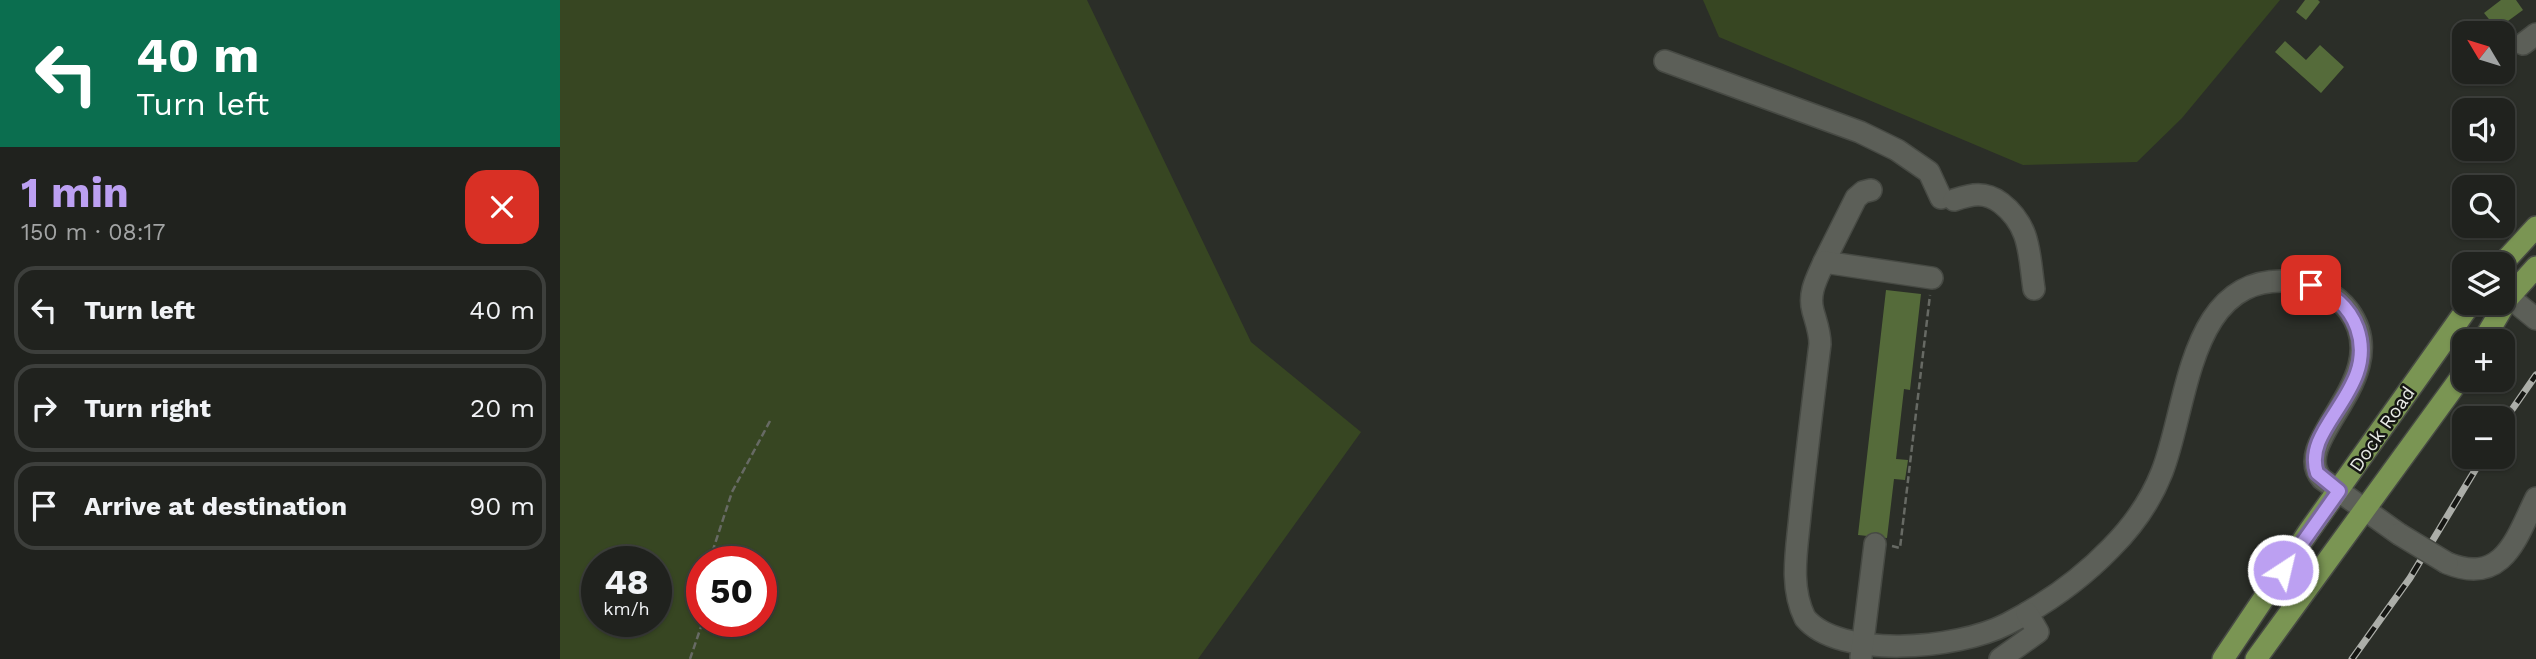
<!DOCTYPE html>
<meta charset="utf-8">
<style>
body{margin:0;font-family:"Work Sans",sans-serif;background:#2d2f2b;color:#f1f3f6;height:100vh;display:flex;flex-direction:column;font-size:26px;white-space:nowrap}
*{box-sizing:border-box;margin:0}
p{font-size:23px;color:#a2a4a4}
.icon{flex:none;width:38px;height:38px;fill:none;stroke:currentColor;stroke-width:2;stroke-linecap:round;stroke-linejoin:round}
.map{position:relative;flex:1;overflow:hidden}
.side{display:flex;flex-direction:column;background:#20221e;width:560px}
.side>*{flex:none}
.hud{background:#0b6e4f;color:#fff;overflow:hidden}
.needle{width:46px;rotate:308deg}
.fabs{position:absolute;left:1892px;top:21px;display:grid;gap:14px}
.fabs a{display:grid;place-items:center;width:63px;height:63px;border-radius:14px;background:#20221e;box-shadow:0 2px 5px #0004,0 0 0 2px #3d3f3c;font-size:35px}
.speed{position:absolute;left:21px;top:546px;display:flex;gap:14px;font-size:35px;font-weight:700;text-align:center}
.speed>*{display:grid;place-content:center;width:91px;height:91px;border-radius:50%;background:#20221e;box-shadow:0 2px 5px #0004,0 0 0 2px #3d3f3c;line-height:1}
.speed small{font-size:18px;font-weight:400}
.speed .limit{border:10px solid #d22;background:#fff;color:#111}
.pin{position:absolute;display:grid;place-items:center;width:60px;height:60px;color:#fff;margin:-30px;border-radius:14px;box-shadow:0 4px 10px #0006}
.me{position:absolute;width:77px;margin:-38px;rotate:35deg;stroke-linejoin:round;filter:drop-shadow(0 0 5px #0008)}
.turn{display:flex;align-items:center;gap:24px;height:147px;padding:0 21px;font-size:32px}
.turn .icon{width:91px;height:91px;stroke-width:2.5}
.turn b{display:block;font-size:49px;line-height:60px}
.round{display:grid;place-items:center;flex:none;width:74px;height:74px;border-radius:21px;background:#2d2f2b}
.head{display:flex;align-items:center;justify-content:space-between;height:119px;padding:0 21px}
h1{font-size:42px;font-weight:700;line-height:52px;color:#bca0f2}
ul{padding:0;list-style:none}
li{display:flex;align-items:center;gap:21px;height:88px;margin:0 14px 10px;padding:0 7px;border:4px solid #3d3f3c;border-radius:21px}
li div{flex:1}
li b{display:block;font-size:26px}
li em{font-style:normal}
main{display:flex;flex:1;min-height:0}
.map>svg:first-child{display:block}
</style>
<main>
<section class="side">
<div class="hud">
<div class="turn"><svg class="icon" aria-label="left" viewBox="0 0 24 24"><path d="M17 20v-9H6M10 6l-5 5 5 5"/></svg><div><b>40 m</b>Turn left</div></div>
</div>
<div class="head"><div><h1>1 min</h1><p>150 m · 08:17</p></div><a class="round" style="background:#d93025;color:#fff"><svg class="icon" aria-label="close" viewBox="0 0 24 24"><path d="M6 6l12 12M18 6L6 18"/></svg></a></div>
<ul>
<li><svg class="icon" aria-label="left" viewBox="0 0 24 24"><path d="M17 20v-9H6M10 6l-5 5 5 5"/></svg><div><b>Turn left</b></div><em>40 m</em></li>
<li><svg class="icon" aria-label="right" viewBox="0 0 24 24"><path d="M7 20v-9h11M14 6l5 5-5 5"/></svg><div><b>Turn right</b></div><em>20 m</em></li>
<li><svg class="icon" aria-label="arrive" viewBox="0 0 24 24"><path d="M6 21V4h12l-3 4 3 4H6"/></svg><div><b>Arrive at destination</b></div><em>90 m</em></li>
</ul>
</section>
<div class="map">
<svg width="1976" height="659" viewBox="0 0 1976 659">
<rect width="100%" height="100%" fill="#2b2e28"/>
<g fill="#374622" fill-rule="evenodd">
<path d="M0,0H527L691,342L801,432L638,659H0ZM37,562H96V621H37ZM142,562H201V621H142Z"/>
<polygon points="1143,0 1720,0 1622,118 1577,162 1463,165 1159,37"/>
</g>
<g fill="#556b3a">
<polygon points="1745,0 1758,0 1760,2 1746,20 1736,12"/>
<polygon points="1941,0 1956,0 1963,10 1937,29 1924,13"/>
<polygon points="1725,41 1746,60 1760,45 1784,67 1761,93 1715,52"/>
<polygon points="1326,290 1361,294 1350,390 1344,389 1336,459 1348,460 1345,480 1334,479 1327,538 1298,535"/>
</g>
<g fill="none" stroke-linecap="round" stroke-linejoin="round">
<defs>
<g id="minor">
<polyline points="1963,44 1976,34"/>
<polyline points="1105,61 1300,132 1337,150 1369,172 1381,198"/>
<path d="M1394,200C1412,194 1425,191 1441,203C1471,226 1469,255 1474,289"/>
<polyline points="1264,262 1296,198 1303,192 1311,190"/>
<path d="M1372,278L1264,262C1257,278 1248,293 1253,311C1256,322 1260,332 1260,344C1253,401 1246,458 1240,515C1237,549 1229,586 1245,618C1279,659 1396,650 1447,624C1484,605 1522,578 1551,548C1572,527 1591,500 1602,472C1629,404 1628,268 1736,282C1756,285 1776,294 1789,311C1837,378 1727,441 1762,479L1839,534"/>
<polyline points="1949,297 1976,319"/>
<path d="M1887,563C1943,586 1956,539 1976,498"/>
<polyline points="1301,657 1315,544"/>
<polyline points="1440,659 1478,632 1467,613"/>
</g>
<g id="major">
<polyline points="1942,264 1976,227"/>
<polyline points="1923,341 1949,297 1976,267"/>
<polyline points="1663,659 1749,531 1911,303"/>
<polyline points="1696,659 1904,373"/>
</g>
</defs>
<use href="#minor" stroke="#474a44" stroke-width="24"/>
<use href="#major" stroke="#474a44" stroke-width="24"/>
<g stroke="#676a64" stroke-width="2.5" stroke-dasharray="7 3.5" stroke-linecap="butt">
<polyline points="1332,546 1340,548 1370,295"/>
<polyline points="152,562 151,556 172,492 210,421"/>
<polyline points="130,659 143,621"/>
</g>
<use href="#minor" stroke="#5c5f58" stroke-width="21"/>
<use href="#major" stroke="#7a9553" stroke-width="21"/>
<defs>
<g id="rail">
<polyline points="1942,424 1976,375"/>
<polyline points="1792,659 1850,578 1923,457"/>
</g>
</defs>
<use href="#rail" stroke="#acaea9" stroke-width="7"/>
<use href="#rail" stroke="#151613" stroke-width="4.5" stroke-dasharray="13" stroke-linecap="butt"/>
<defs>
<polyline id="minor-bridge" points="1839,534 1887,563"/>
</defs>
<use href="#minor-bridge" stroke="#474a44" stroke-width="24" stroke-linecap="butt"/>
<use href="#minor-bridge" stroke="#5c5f58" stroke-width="21"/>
</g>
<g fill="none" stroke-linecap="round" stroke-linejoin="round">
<defs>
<path id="route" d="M1723,570L1779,491L1757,473C1741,427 1819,390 1797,328C1789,306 1773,294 1751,285"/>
</defs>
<use href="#route" stroke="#7a689d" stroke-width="18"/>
<use href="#route" stroke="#bca0f2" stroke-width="12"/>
</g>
<g text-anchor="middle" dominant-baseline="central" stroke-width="5" stroke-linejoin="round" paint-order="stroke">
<g font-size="19" fill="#e8eae6" stroke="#151613">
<text transform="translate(1822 429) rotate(-55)">Dock Road</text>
</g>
</g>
</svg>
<div class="fabs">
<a><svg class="needle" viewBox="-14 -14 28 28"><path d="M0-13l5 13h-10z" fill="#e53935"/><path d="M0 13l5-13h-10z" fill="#a2a4a4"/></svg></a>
<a><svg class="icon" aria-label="sound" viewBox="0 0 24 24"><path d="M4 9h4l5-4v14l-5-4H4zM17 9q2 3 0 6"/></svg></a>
<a><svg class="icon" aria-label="search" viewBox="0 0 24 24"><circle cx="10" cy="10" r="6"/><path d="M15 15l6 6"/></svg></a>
<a><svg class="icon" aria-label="layers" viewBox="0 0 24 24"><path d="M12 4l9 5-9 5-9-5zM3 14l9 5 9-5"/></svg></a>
<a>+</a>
<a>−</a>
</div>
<div class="speed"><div>48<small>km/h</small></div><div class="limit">50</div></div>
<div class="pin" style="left:1751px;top:285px;background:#d93025"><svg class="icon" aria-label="arrive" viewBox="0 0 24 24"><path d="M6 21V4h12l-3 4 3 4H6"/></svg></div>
<svg class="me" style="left:1723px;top:570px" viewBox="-20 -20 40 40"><circle r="17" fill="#bca0f2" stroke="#fff" stroke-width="3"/><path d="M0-11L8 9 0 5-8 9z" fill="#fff"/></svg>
</div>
</main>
